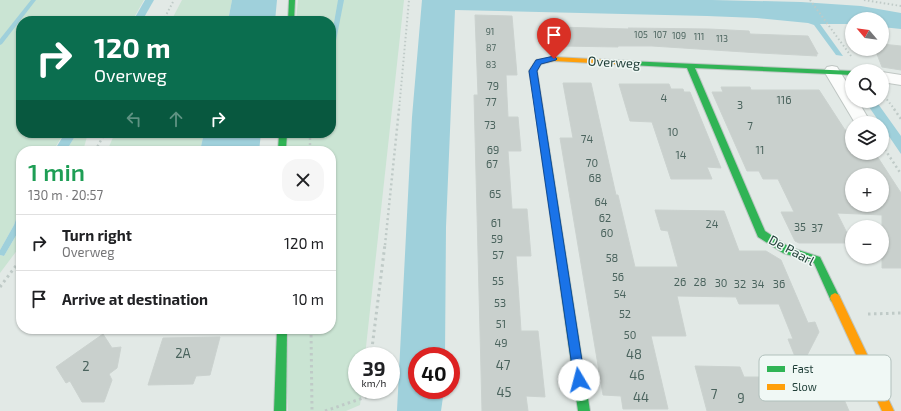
<!DOCTYPE html>
<meta charset="utf-8">
<style>
body{margin:0;font-family:"Exo 2",sans-serif;background:#f6f6f6;color:#202124;height:100vh;display:flex;flex-direction:column;font-size:15px;white-space:nowrap}
*{box-sizing:border-box;margin:0}
p{font-size:13px;color:#757577}
.icon{flex:none;width:22px;height:22px;fill:none;stroke:currentColor;stroke-width:2;stroke-linecap:round;stroke-linejoin:round}
.map{position:relative;flex:1;overflow:hidden}
.drawer{position:absolute;left:16px;top:146px;width:320px;height:188px;display:flex;flex-direction:column;background:#fff;border-radius:16px;box-shadow:0 1px 3px #0004}
.drawer>*{flex:none}
.banner{position:absolute;left:16px;top:16px;width:320px;height:122px;border-radius:16px;box-shadow:0 1px 3px #0004;background:#0b6e4f;color:#fff;overflow:hidden}
.needle{width:26px;rotate:299deg}
.fabs{position:absolute;left:845px;top:12px;display:grid;gap:8px}
.fabs a{display:grid;place-items:center;width:44px;height:44px;border-radius:50%;background:#fff;box-shadow:0 1px 3px #0004;font-size:20px}
.speed{position:absolute;left:348px;top:347px;display:flex;gap:8px;font-size:20px;font-weight:700;text-align:center}
.speed>*{display:grid;place-content:center;width:52px;height:52px;border-radius:50%;background:#fff;box-shadow:0 1px 3px #0004;line-height:1}
.speed small{font-size:10px;font-weight:400}
.speed .limit{border:6px solid #d22;background:#fff;color:#111}
.pin{position:absolute;display:grid;place-items:center;width:34px;height:34px;color:#fff;margin:-41px -17px;border-radius:50% 50% 50% 0;rotate:-45deg;box-shadow:0 0 4px #0007}
.pin .icon{rotate:45deg}
.me{position:absolute;width:44px;margin:-22px;rotate:352deg;stroke-linejoin:round;filter:drop-shadow(0 0 3px #0008)}
.turn{display:flex;align-items:center;gap:14px;height:84px;padding:0 12px;font-size:18px}
.turn .icon{width:52px;height:52px;stroke-width:2.5}
.turn b{display:block;font-size:28px;line-height:34px}
.lanes{display:flex;align-items:center;height:38px;padding:0 12px;background:#0003;justify-content:center;gap:20px;direction:ltr}
.lanes .off{opacity:.35}
.round{display:grid;place-items:center;flex:none;width:42px;height:42px;border-radius:16px;background:#f6f6f6}
.overview{display:flex;align-items:center;justify-content:space-between;height:68px;padding:0 12px}
h1{font-size:24px;font-weight:600;line-height:30px;color:#1e9e55}
ul{padding:0;list-style:none}
li{display:flex;align-items:center;gap:12px;height:56px;padding:0 12px;border-top:1px solid #e0e0e0}
li div{flex:1}
li b{display:block;font-size:15px}
li em{font-style:normal}
.map>svg:first-child{display:block}
</style>
<div class="map">
<svg width="901" height="411" viewBox="0 0 901 411">
<rect width="100%" height="100%" fill="#e2e9e6"/>
<g fill="#cae4d3">
<polygon points="0,0 144,0 132,21 21,21 21,133 64,133 53,151 21,151 21,205 14,225 0,250"/>
<polygon points="182,0 232,0 228,21 171,21"/>
<polygon points="298,0 404,0 365,356 357,356 357,390 362,390 360,405 346,411 288,411 284,329 331,329 331,151 287,151 288,133 331,133 331,21 296,21"/>
<polygon points="77,133 88,133 83,151 66,151"/>
<polygon points="115,133 204,133 200,151 107,151"/>
<polygon points="21,227 21,245 0,273 0,255 4,256"/>
</g>
<g fill="#9fd0db">
<polygon points="145,0 154,0 142,21 133,21"/>
<polygon points="232,0 277,0 275,21 228,21"/>
<polygon points="338,0 344,0 331,66 331,40"/>
<polygon points="422,0 712,0 801,2 861,6 901,13 901,29 882,27 882,19 852,19 852,24 820,24 843,56 836,55 814,25 808,23 757,18 707,16 455,10 446,227 445,356 417,356 417,390 444,390 441,411 397,411 412,117"/>
<polygon points="865,101 876,101 901,136 901,154 882,126 882,123 880,123"/>
<polygon points="65,133 77,133 66,151 54,151"/>
<polygon points="204,133 261,133 259,151 200,151"/>
<polygon points="21,205 21,227 4,256 0,255 0,250 14,225"/>
</g>
<g fill="none" stroke-linecap="round" stroke-linejoin="round">
<polygon fill="#9fd0db" fill-rule="evenodd" points="31,0 36,0 2,44 0,45 0,39"/>
</g>
<g fill="#c9d0cd" stroke="#cbd2cf" fill-rule="evenodd">
<polygon points="475,15 512,16 517,75 506,75 507,97 508,117 518,117 521,151 508,151 512,209 527,209 531,256 516,256 519,300 521,331 538,331 545,397 526,396 528,411 482,411 474,95 478,95"/>
<polygon points="557,27 629,29 628,28 709,29 749,31 750,34 808,36 818,54 816,54 817,56 760,53 652,46 618,46 618,47 562,46 562,44 558,44"/>
<polygon points="882,44 901,46 901,70 882,67 875,49 882,49"/>
<polygon points="563,83 591,83 616,195 618,195 635,267 678,267 668,231 661,230 655,210 724,211 739,251 766,251 781,260 808,323 815,322 819,332 800,369 831,369 849,411 707,411 695,366 740,367 744,377 789,377 785,369 800,369 788,339 793,339 779,304 739,304 736,297 677,296 686,336 651,336 668,409 623,409 621,396 603,395 560,138 573,138"/>
<polygon points="619,84 669,84 671,89 683,89 684,92 690,92 721,168 707,167 712,179 671,179 652,122 630,121"/>
<path d="M721,87H750L751,90H819L845,130H852V153H875L901,193V268H882V215L837,213L852,243H799L795,241L781,212H794L778,179H763L759,171H747L712,92H723ZM852,175H882V205H852Z"/>
<polygon points="103,334 112,348 121,347 117,368 109,374 112,380 104,402 82,402 70,381 66,383 56,367"/>
<polygon points="220,337 210,375 196,376 193,384 148,385 163,338"/>
</g>
<g fill="none" stroke-linecap="round" stroke-linejoin="round">
<defs>
<g id="street">
<polygon points="832,66 837,67 852,91 852,101 858,101 871,123 855,123 824,71 827,67"/>
<polygon points="882,72 901,75 901,85 882,82"/>
</g>
<g id="fast">
<polygon points="289,0 295,0 294,21 288,21"/>
<polygon points="627,61 853,71 852,71 852,75 695,68 765,231 789,247 820,257 840,298 839,301 835,303 831,301 814,263 783,253 758,237 687,68 630,65 626,63"/>
<polygon points="539,106 543,109 590,411 578,411 535,109"/>
<polygon points="279,133 287,133 286,151 278,151"/>
<polygon points="277,329 287,329 286,411 274,411"/>
</g>
<g id="slow">
<polygon points="554,57 630,61 634,63 630,65 554,61 541,64 537,71 543,109 539,112 536,111 529,71 536,60"/>
<polygon points="835,293 839,295 894,411 882,411 830,298 831,295"/>
</g>
</defs>
<use href="#street" stroke="#bfc6c3" stroke-width="2"/>
<use href="#fast" stroke="#bec7c4" stroke-width="2"/>
<use href="#slow" stroke="#bec7c4" stroke-width="2"/>
<g stroke="#bfcac7" stroke-width="2" stroke-dasharray="1.5 2.5" stroke-linecap="butt">
<polyline points="810,0 851,56"/>
<polyline points="864,0 901,6"/>
<polyline points="163,21 174,0"/>
<polyline points="882,93 895,110"/>
<polyline points="399,110 409,0"/>
</g>
<g stroke="#bfcac7" stroke-width="2.5" stroke-dasharray="2 3" stroke-linecap="butt">
<polyline points="894,109 901,119"/>
<polyline points="310,133 310,151"/>
<polyline points="882,145 901,174"/>
<polyline points="95,151 105,133"/>
<polyline points="385,245 399,109"/>
</g>
<g stroke="#bfcac7" stroke-width="3" stroke-dasharray="2.5 3.5" stroke-linecap="butt">
<polyline points="0,287 21,259"/>
<polyline points="868,314 901,313"/>
<polyline points="311,329 312,411"/>
<polyline points="371,356 385,244"/>
<polyline points="325,411 366,397 367,390"/>
</g>
<use href="#street" fill="#fbfcfb" fill-rule="evenodd"/>
<use href="#fast" fill="#30b455" fill-rule="evenodd"/>
<use href="#slow" fill="#ff9f0a" fill-rule="evenodd"/>
</g>
<polygon fill="#1a73e8" stroke="#114b97" points="554,56 557,59 556,60 541,64 537,71 585,380 583,384 579,386 575,384 574,380 529,71 536,60"/>
<g text-anchor="middle" dominant-baseline="central" stroke-width="3" stroke-linejoin="round" paint-order="stroke">
<g font-size="9" fill="#4a635d">
<text x="490" y="31">91</text>
<text x="641" y="34">105</text>
<text x="660" y="34">107</text>
<text x="679" y="35">109</text>
<text x="699" y="36">111</text>
<text x="722" y="38">113</text>
<text x="491" y="47">87</text>
<text x="491" y="64">83</text>
</g>
<g font-size="11" fill="#4a635d">
<text x="493" y="85">79</text>
<text x="664" y="97">4</text>
<text x="784" y="99">116</text>
<text x="491" y="101">77</text>
<text x="740" y="104">3</text>
<text x="490" y="124">73</text>
<text x="750" y="125">7</text>
<text x="673" y="131">10</text>
<text x="587" y="138">74</text>
<text x="493" y="149">69</text>
<text x="760" y="149">11</text>
<text x="681" y="154">14</text>
<text x="592" y="162">70</text>
<text x="492" y="163">67</text>
<text x="595" y="177">68</text>
<text x="495" y="193">65</text>
<text x="601" y="201">64</text>
<text x="605" y="217">62</text>
<text x="496" y="222">61</text>
<text x="712" y="223">24</text>
<text x="800" y="226">35</text>
<text x="817" y="227">37</text>
<text x="607" y="232">60</text>
<text x="497" y="238">59</text>
<text x="498" y="254">57</text>
<text x="612" y="257">58</text>
<text x="618" y="276">56</text>
<text x="498" y="280">55</text>
<text x="680" y="281">26</text>
<text x="700" y="281">28</text>
<text x="721" y="282">30</text>
<text x="740" y="283">32</text>
<text x="758" y="283">34</text>
<text x="779" y="283">36</text>
<text x="620" y="293">54</text>
<text x="500" y="302">53</text>
<text x="625" y="313">52</text>
<text x="501" y="323">51</text>
<text x="630" y="334">50</text>
<text x="501" y="342">49</text>
</g>
<g font-size="13" fill="#1f3e37" stroke="#f0f8f5">
<text transform="translate(614 62) rotate(3)">Overweg</text>
<text transform="translate(792 250) rotate(28)">De Paarl</text>
</g>
<g font-size="13" fill="#4a635d">
<text x="183" y="353">2A</text>
<text x="634" y="354">48</text>
<text x="503" y="365">47</text>
<text x="86" y="366">2</text>
<text x="637" y="375">46</text>
<text x="504" y="392">45</text>
<text x="714" y="394">7</text>
<text x="641" y="397">44</text>
<text x="741" y="398">9</text>
</g>
</g>
<rect x="759" y="355" width="132" height="46" rx="6" fill="#f0f8f5" stroke="#b1c0bc" stroke-width="1"/>
<rect x="767" y="366" width="18" height="6" fill="#30b455"/>
<rect x="767" y="384" width="18" height="6" fill="#ff9f0a"/>
<g font-size="11" fill="#1f3e37">
<text x="792" y="373">Fast</text>
<text x="792" y="391">Slow</text>
</g>
</svg>
<div class="fabs">
<a><svg class="needle" viewBox="-14 -14 28 28"><path d="M0-13l5 13h-10z" fill="#e53935"/><path d="M0 13l5-13h-10z" fill="#757577"/></svg></a>
<a><svg class="icon" aria-label="search" viewBox="0 0 24 24"><circle cx="10" cy="10" r="6"/><path d="M15 15l6 6"/></svg></a>
<a><svg class="icon" aria-label="layers" viewBox="0 0 24 24"><path d="M12 4l9 5-9 5-9-5zM3 14l9 5 9-5"/></svg></a>
<a>+</a>
<a>−</a>
</div>
<div class="speed"><div>39<small>km/h</small></div><div class="limit">40</div></div>
<div class="pin" style="left:554px;top:59px;background:#d93025"><svg class="icon" aria-label="arrive" viewBox="0 0 24 24"><path d="M6 21V4h12l-3 4 3 4H6"/></svg></div>
<svg class="me" style="left:579px;top:380px" viewBox="-20 -20 40 40"><circle r="19" fill="#fff"/><path d="M0-13L10 11 0 6-10 11z" fill="#1a73e8"/></svg>
<div class="banner">
<div class="turn"><svg class="icon" aria-label="right" viewBox="0 0 24 24"><path d="M7 20v-9h11M14 6l5 5-5 5"/></svg><div><b>120 m</b>Overweg</div></div>
<div class="lanes"><svg class="icon off" aria-label="left" viewBox="0 0 24 24"><path d="M17 20v-9H6M10 6l-5 5 5 5"/></svg><svg class="icon off" aria-label="ahead" viewBox="0 0 24 24"><path d="M12 20V5M6 11l6-6 6 6"/></svg><svg class="icon" aria-label="right" viewBox="0 0 24 24"><path d="M7 20v-9h11M14 6l5 5-5 5"/></svg></div>
</div>
<section class="drawer">
<div class="overview"><div><h1>1 min</h1><p>130 m · 20:57</p></div><a class="round"><svg class="icon" aria-label="close" viewBox="0 0 24 24"><path d="M6 6l12 12M18 6L6 18"/></svg></a></div>
<ul>
<li><svg class="icon" aria-label="right" viewBox="0 0 24 24"><path d="M7 20v-9h11M14 6l5 5-5 5"/></svg><div><b>Turn right</b><p>Overweg</p></div><em>120 m</em></li>
<li><svg class="icon" aria-label="arrive" viewBox="0 0 24 24"><path d="M6 21V4h12l-3 4 3 4H6"/></svg><div><b>Arrive at destination</b></div><em>10 m</em></li>
</ul>
</section>
</div>
